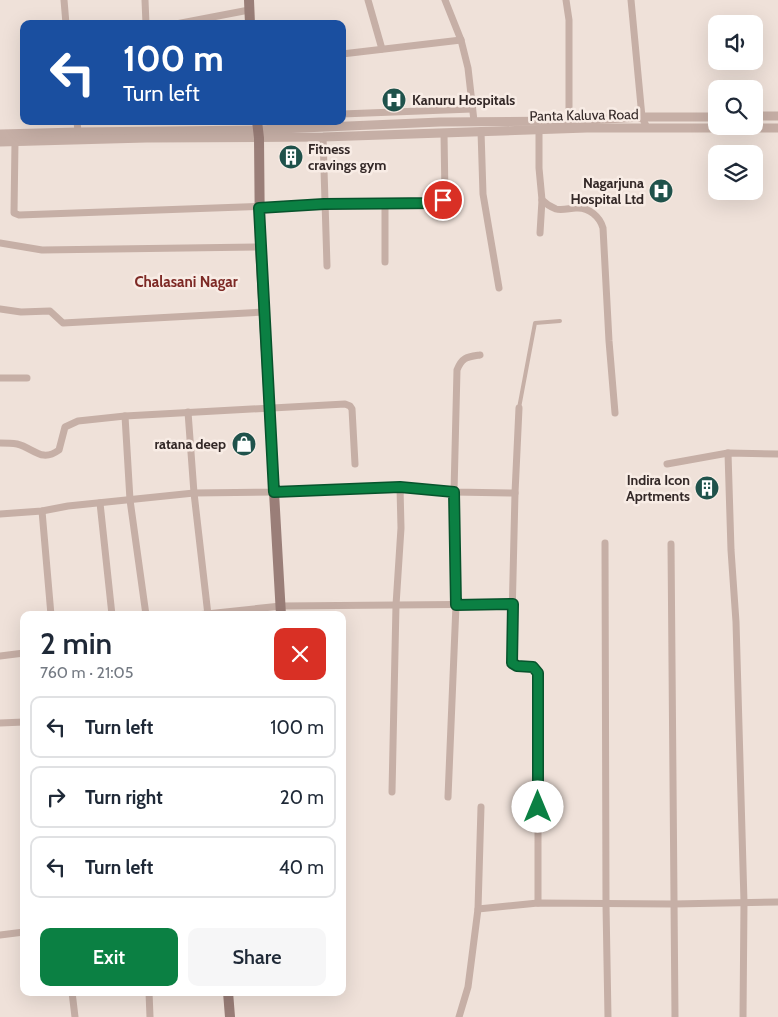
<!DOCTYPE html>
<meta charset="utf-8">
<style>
body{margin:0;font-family:Cabin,sans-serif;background:#f6f6f7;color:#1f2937;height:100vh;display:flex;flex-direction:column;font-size:19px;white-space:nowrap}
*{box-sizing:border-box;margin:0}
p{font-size:16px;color:#747a83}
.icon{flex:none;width:28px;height:28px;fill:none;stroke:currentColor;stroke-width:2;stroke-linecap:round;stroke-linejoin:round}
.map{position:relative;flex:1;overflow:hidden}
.sheet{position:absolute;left:20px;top:611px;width:326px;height:385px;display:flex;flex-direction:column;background:#fff;border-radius:10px;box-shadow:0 5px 20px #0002}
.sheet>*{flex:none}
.guide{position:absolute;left:20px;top:20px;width:326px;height:105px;border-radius:10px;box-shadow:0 5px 20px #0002;background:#1a4fa0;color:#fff;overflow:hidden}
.controls{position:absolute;left:708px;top:15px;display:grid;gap:10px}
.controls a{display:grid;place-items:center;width:55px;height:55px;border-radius:10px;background:#fff;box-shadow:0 5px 20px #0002;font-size:25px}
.pin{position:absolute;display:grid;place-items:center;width:42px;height:42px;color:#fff;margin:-21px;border:2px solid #fff;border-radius:50%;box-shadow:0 1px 5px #0007}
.me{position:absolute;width:55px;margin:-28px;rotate:0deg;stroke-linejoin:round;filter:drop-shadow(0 0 4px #0008)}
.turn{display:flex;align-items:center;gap:18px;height:105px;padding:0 20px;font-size:22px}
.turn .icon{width:65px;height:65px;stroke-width:2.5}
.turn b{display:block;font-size:35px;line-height:42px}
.round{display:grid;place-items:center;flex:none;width:52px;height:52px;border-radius:10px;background:#f6f6f7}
.summary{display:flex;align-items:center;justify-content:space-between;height:85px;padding:0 20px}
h1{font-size:30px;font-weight:600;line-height:38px}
.primary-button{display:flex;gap:10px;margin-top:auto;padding:10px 20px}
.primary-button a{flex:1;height:58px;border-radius:10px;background:#0b8043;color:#fff;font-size:20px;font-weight:600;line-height:58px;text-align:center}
.primary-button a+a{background:#f6f6f7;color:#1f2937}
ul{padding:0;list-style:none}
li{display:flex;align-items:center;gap:15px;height:62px;margin:0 10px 8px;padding:0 10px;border:2px solid #e0e1e3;border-radius:10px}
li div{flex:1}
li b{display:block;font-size:19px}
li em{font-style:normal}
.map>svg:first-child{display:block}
</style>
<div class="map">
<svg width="778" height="1017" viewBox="0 0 778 1017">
<rect width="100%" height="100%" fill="#efe1d9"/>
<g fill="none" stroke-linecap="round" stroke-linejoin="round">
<polyline stroke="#c6afa6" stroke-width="4" points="519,408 535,323 560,321"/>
<g stroke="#c6afa6" stroke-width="7">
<polyline points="64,0 66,24"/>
<polyline points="145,0 146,24"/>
<polyline points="368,0 382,49"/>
<polyline points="445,0 461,40 468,68 474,121"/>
<polyline points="566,0 569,20 569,121"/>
<polyline points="631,0 642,117 647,128"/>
<polyline points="176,24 249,10"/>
<polyline points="342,54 461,40"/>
<polyline points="342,114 472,109"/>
<polyline points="77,121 78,132"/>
<polyline points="539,129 539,168 542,200 540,233"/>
<polyline points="481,131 483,194 499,288"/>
<polyline points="323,137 327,266"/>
<polyline points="15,142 14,213 19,215 324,204 439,203 445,198 444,133"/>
<path d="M542,200C546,204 551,207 556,209C562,211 570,208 576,208C589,207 600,217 603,228L609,341L615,413"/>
<polyline points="385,204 385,262"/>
<polyline points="0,243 42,250 260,247"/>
<polyline points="0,309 21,312 50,311 63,323 264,312"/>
<polyline points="0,378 27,378"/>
<polyline points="188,412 194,493 208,615"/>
<polyline points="125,416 130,500 146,615"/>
<path d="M0,443C5,443 11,443 17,444C34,448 41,463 59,450L65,427L78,421L125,416L345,404L350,406L352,409L355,464"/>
<polyline points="728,453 731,550 736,622 744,902 743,1017"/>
<polyline points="667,464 728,453 778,454"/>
<polyline points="515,493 519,408"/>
<polyline points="100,503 112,615"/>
<polyline points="42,511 51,615"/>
<polyline points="0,514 42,511 68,506 194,493 274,492 400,487 454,492 515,493 511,661 513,665 533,667 538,673 538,903"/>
<polyline points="605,543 606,905 608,1017"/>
<polyline points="671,544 675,1017"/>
<polyline points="197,615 281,606 513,604"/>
<polyline points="0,656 24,653"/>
<polyline points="0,723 24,722"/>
<polyline points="392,792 396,605 401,528 400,487"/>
<path d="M448,797L456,605L454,492L457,370C462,357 467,357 480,355"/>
<polyline points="478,909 481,807"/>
<polyline points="0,935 24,932"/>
<polyline points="72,992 75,1017"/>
<polyline points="149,992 150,1017"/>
<polyline points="459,1017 468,987 478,909 538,903 673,904 778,902"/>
</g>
<g stroke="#c6afa6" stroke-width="9">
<polyline points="754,116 778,116"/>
<polyline points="0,134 78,132 257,130 440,122 569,121 642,117 716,117"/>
<polyline points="0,142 146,138 323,137 587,128 778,128"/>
</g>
<g stroke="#9a7e78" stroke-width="10">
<polyline points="249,0 250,24"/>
<polyline points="257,121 259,138 260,247 281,615"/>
<polyline points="228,992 230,1017"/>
</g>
</g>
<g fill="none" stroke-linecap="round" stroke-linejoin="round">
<defs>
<polyline id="route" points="443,200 439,203 324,204 259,208 274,492 400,487 454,492 456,605 513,604 512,663 517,666 533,667 538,673 538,807"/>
</defs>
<use href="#route" stroke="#07532c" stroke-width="12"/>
<use href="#route" stroke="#0b8043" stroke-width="9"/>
</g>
<defs>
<symbol id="hospital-disc" viewBox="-11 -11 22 22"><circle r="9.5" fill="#1f524b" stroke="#f8ece5"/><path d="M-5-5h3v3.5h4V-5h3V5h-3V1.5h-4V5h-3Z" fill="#fff"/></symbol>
<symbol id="building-disc" viewBox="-11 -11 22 22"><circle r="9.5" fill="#1f524b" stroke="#f8ece5"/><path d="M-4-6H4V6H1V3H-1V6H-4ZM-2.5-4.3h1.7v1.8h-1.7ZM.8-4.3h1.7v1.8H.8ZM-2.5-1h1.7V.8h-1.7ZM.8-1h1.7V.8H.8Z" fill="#fff"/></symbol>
<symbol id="shop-disc" viewBox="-11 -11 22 22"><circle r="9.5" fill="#1f524b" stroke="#f8ece5"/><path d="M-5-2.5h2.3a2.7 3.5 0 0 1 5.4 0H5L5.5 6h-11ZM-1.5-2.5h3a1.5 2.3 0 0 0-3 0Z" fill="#fff"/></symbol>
</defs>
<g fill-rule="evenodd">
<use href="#hospital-disc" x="380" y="86" width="28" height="28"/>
<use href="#building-disc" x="277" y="143" width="28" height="28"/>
<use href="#hospital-disc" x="647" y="177" width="28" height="28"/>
<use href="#shop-disc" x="230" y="430" width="28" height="28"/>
<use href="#building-disc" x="693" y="474" width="28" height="28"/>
</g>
<g text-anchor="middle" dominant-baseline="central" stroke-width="5" stroke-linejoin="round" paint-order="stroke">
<g font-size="14" font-weight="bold" fill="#332827" stroke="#f8ece5" text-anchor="end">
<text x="412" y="100" text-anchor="start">Kanuru Hospitals</text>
<text x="308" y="149" text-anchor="start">Fitness<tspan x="308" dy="16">cravings gym</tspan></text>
<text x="644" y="183">Nagarjuna<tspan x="644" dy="16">Hospital Ltd</tspan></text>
<text x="226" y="444">ratana deep</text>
<text x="690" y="480">Indira Icon<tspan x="690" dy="16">Aprtments</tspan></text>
</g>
<g font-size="14" fill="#332827" stroke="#f8ece5">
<text transform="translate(584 115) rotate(-1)">Panta Kaluva Road</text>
</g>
<g font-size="15" font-weight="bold" fill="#7d2925" stroke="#f8ece5">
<text x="186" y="282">Chalasani Nagar</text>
</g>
</g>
</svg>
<div class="controls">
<a><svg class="icon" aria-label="sound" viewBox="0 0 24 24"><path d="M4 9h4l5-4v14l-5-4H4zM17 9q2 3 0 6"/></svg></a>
<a><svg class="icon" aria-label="search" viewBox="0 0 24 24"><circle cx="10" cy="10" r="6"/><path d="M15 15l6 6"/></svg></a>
<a><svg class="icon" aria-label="layers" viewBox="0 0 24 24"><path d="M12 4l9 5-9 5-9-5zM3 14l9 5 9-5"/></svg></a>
</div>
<div class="pin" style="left:443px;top:200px;background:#d93025"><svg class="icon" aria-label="arrive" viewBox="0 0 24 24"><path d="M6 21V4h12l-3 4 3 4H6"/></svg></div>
<svg class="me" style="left:538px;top:807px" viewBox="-20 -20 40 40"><circle r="19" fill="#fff"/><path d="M0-13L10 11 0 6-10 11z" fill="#0b8043"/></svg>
<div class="guide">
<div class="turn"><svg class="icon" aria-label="left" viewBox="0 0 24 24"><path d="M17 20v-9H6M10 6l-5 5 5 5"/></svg><div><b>100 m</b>Turn left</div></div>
</div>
<section class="sheet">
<div class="summary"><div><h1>2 min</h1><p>760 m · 21:05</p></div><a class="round" style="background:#d93025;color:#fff"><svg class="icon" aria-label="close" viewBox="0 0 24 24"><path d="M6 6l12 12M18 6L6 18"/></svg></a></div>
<ul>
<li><svg class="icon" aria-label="left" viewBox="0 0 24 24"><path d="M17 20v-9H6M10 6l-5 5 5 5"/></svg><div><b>Turn left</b></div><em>100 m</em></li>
<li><svg class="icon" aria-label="right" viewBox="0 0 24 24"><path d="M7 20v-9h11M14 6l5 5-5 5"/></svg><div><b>Turn right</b></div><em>20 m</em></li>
<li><svg class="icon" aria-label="left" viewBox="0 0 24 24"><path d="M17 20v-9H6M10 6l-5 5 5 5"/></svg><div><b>Turn left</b></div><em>40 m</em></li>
</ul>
<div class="primary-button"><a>Exit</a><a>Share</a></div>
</section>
</div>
